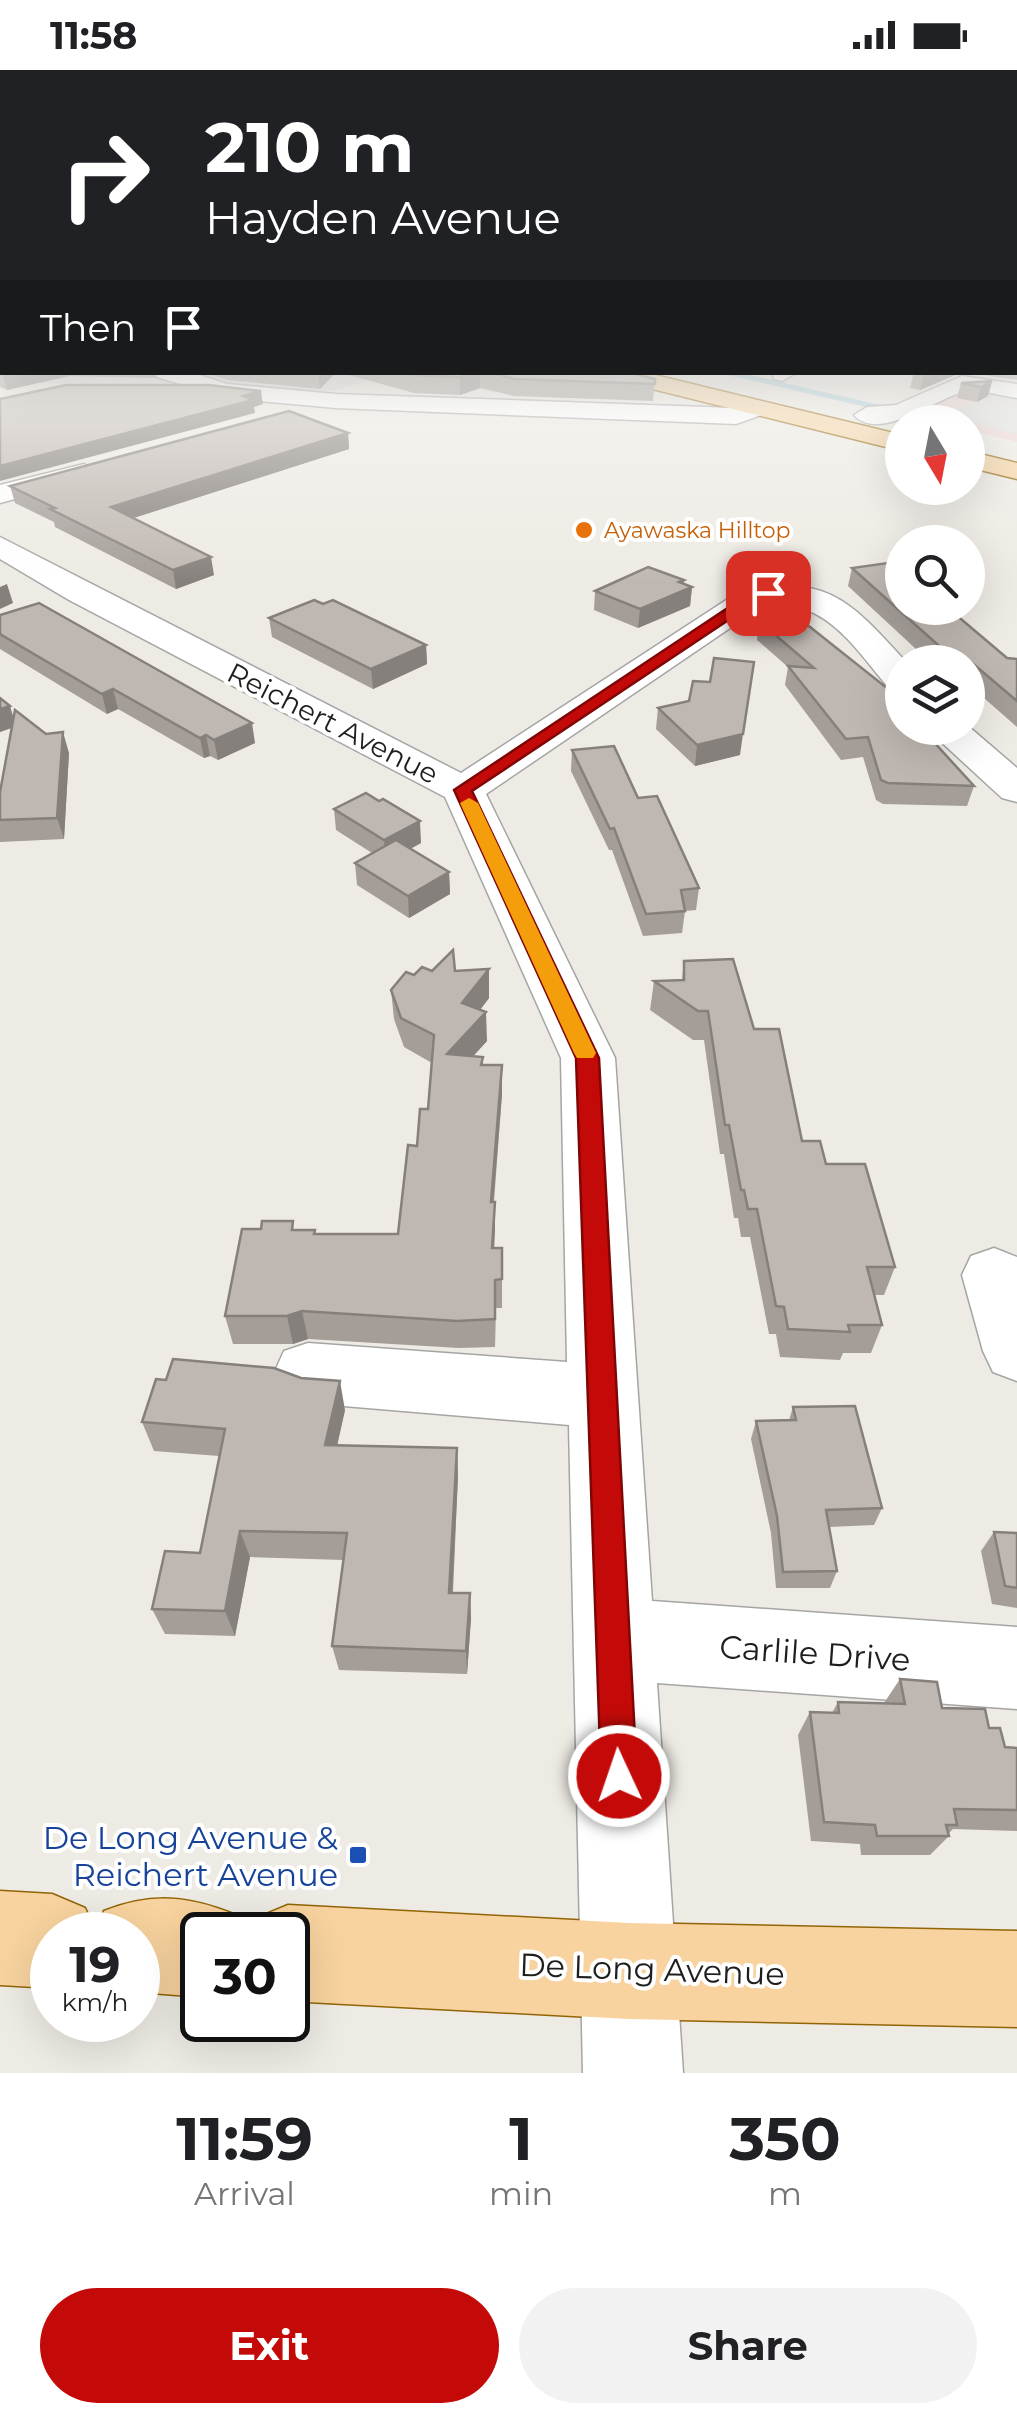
<!DOCTYPE html>
<style>
body{margin:0;font-family:Montserrat,sans-serif;background:#f2f2f2;color:#202124;height:100vh;display:flex;flex-direction:column;font-size:38px;white-space:nowrap}
*{box-sizing:border-box;margin:0}
p{font-size:32px;color:#757577}
.icon{flex:none;width:55px;height:55px;fill:none;stroke:currentColor;stroke-width:2;stroke-linecap:round;stroke-linejoin:round}
.map{position:relative;height:2003px;overflow:hidden}
.details{display:flex;flex-direction:column;background:#fff;flex:1}
.details>*{flex:none}
.banner{position:absolute;left:0px;top:0px;width:1018px;height:305px;box-shadow:0 10px 40px #0002;background:#202124;color:#fff;overflow:hidden}
.needle{width:65px;rotate:170deg}
.controls{position:absolute;left:885px;top:335px;display:grid;gap:20px}
.controls a{display:grid;place-items:center;width:100px;height:100px;border-radius:50%;background:#fff;box-shadow:0 10px 40px #0002;font-size:50px}
.speed{position:absolute;left:30px;top:1842px;display:flex;gap:20px;font-size:50px;font-weight:700;text-align:center}
.speed>*{display:grid;place-content:center;width:130px;height:130px;border-radius:50%;background:#fff;box-shadow:0 10px 40px #0002;line-height:1}
.speed small{font-size:25px;font-weight:400}
.speed .limit{border:5px solid #111;border-radius:15px;background:#fff;color:#111}
.pin{position:absolute;display:grid;place-items:center;width:85px;height:85px;color:#fff;margin:-42px;border-radius:20px;box-shadow:0 5px 15px #0006}
.me{position:absolute;width:110px;margin:-55px;rotate:357deg;stroke-linejoin:round;filter:drop-shadow(0 0 8px #0008)}
.turn{display:flex;align-items:center;gap:35px;height:210px;padding:0 40px;font-size:45px}
.turn .icon{width:130px;height:130px;stroke-width:2.5}
.turn b{display:block;font-size:70px;line-height:85px}
.then{display:flex;align-items:center;height:95px;padding:0 40px;background:#0003;gap:20px;font-size:38px}
.eta{display:flex;justify-content:space-evenly;align-items:center;height:170px;text-align:center}
.eta b{font-size:60px;font-weight:700;line-height:70px}
.cta{display:flex;gap:20px;margin-top:auto;padding:20px 40px}
.cta a{flex:1;height:115px;border-radius:60px;background:#c30a08;color:#fff;font-size:40px;font-weight:700;line-height:115px;text-align:center}
.cta a+a{background:#f2f2f2;color:#202124}
.status{display:flex;justify-content:space-between;align-items:center;height:70px;padding:0 50px;background:#fff;direction:ltr}
.status svg{height:28px;fill:currentColor}
.map>svg:first-child{display:block}
</style>
<div class="status"><b>11:58</b><svg viewBox="0 0 49 12"><path d="M0 12V9h3v3zM5 12V6h3v6zM10 12V3h3v9zM15 12V0h3v12zM26 1h20v11H26zM47 4h2v5h-2z"/></svg></div>
<div class="map">
<svg width="1017" height="2003" viewBox="0 0 1017 2003">
<rect width="100%" height="100%" fill="#eeebe4"/>
<polygon fill="#dcdbdb" points="0,234 2,302 358,302 378,308 333,321 0,312"/>
<polygon fill="#efd5d4" points="961,305 1017,316 1017,372 968,360 968,352 934,352 886,341"/>
<polygon fill="#dedede" points="1000,319 1017,319 1017,364 916,341 931,333 958,340"/>
<g fill="none" stroke-linecap="round" stroke-linejoin="round">
<polyline stroke="#a6ceda" stroke-width="5" points="726,302 882,338"/>
<defs>
<g id="minor">
<polygon points="154,302 190,302 227,314 336,324 734,338 758,331 770,338 767,343 736,354 336,338 225,328 157,307"/>
<polygon points="771,302 798,302 782,311 774,309"/>
<path d="M962,306L1017,314V328C1002,326 978,318 963,322C937,328 879,373 854,345L867,337L896,335Z"/>
<polygon points="84,394 98,402 94,408 0,433 0,415"/>
<path d="M0,467L461,703L734,525C824,501 848,528 906,592H902V621L889,618C852,575 822,522 758,539L486,724L615,988L652,1531L1017,1557V1639L657,1613L683,2003H583L569,1355L308,1333L284,1325L274,1303L284,1281L308,1273L567,1292L561,988L445,727L69,530L0,489Z"/>
<polygon points="968,656 1017,698 1017,732 1002,728 926,658"/>
<polygon points="994,1178 1017,1187 1017,1311 993,1302 983,1281 962,1205 971,1186"/>
</g>
<g id="major">
<polygon points="601,302 643,302 902,365 902,381 604,307"/>
<polygon points="968,381 1017,393 1017,409 968,397"/>
<path d="M0,1821L52,1824L85,1838L96,1862L104,1841C152,1822 189,1826 236,1845L244,1865H202V1927L138,1922V1865H52V1918L0,1915Z"/>
<polygon points="288,1835 629,1853 1017,1861 1017,1957 629,1949 288,1931 288,1865 248,1865 254,1849"/>
</g>
</defs>
<use href="#minor" stroke="#a5a5a5" stroke-width="3"/>
<use href="#major" stroke="#916506" stroke-width="3"/>
<use href="#minor" fill="#fff" fill-rule="evenodd"/>
<use href="#major" fill="#f8d39f" fill-rule="evenodd"/>
</g>
<g fill="#a49d98">
<polygon points="0,234 2,234 2,302 156,302 157,308 69,306 7,320 0,317"/>
<polygon points="1015,234 1017,310 964,302 1015,302"/>
<polygon points="203,302 336,302 320,319 228,310"/>
<polygon points="338,302 628,302 655,309 653,331 514,326 480,318 460,325 414,323"/>
<polygon points="914,302 962,302 920,320 910,318"/>
<polygon points="992,311 988,326 977,332 957,328 961,313"/>
<polygon points="348,363 349,379 133,448 214,505 176,519 55,457 54,452 15,433 10,416"/>
<polygon points="852,498 1007,588 1017,589 1017,657 968,614 968,592 930,592 848,516"/>
<polygon points="683,514 692,517 690,536 638,558 594,540 595,521"/>
<polygon points="0,545 255,673 218,690 210,686 204,688 118,639 107,644 0,579"/>
<polygon points="269,548 426,575 427,594 373,619 272,567"/>
<polygon points="759,551 902,658 974,716 967,736 883,734 876,730 863,687 841,690 785,615 788,597 757,570"/>
<polygon points="710,612 740,685 695,696 656,659 658,638 689,631"/>
<polygon points="0,628 14,648 69,683 64,769 0,772 0,722 12,658 0,662"/>
<polygon points="572,680 638,728 699,818 696,840 685,841 682,863 643,866 612,780 609,780 571,701"/>
<polygon points="334,739 421,773 410,779 449,802 450,824 409,848 357,815 355,793 372,783 336,760"/>
<polygon points="684,891 754,959 802,1071 826,1094 895,1197 884,1225 874,1225 882,1255 871,1283 843,1283 840,1290 780,1287 776,1264 769,1264 750,1167 741,1167 738,1148 734,1148 724,1084 720,1084 704,970 693,970 650,940 654,911 682,910"/>
<polygon points="489,899 489,928 480,940 487,971 473,986 483,987 483,995 502,995 502,1024 494,1132 494,1178 502,1178 502,1238 496,1238 495,1277 459,1278 308,1269 293,1274 233,1274 225,1246 295,1160 316,1164 398,1164 417,1076 428,1039 432,993 404,977 394,949 391,920 414,905 432,901"/>
<polygon points="793,1337 882,1438 874,1455 829,1457 837,1501 830,1518 776,1518 771,1463 751,1369 756,1351 789,1350"/>
<polygon points="345,1340 337,1375 457,1378 458,1406 453,1523 470,1523 471,1548 467,1604 339,1600 332,1576 344,1490 250,1487 235,1566 165,1564 152,1539 200,1483 219,1386 154,1381 142,1352"/>
<polygon points="994,1462 1017,1463 1017,1538 992,1534 981,1481"/>
<polygon points="900,1609 942,1638 989,1658 1005,1677 1017,1678 1017,1761 953,1759 948,1764 949,1766 930,1785 861,1785 860,1774 811,1771 798,1665 810,1642 832,1643 838,1632 884,1633"/>
</g>
<g fill="#86807c">
<polygon points="2,302 68,302 69,306 7,320"/>
<polygon points="318,302 336,302 320,319"/>
<polygon points="473,302 480,302 480,318 460,325 460,307"/>
<polygon points="962,302 920,320 924,303"/>
<polygon points="992,311 988,326 977,332 981,317"/>
<polygon points="261,321 263,334 254,337 255,343 0,411 0,396"/>
<polygon points="348,363 349,379 115,454 111,437"/>
<polygon points="211,487 214,505 176,519 173,500"/>
<polygon points="684,510 683,521 692,517 690,536 638,558 640,539"/>
<polygon points="7,514 13,533 0,539 0,517"/>
<polygon points="426,575 427,594 373,619 371,599"/>
<polygon points="113,619 118,639 107,644 102,624"/>
<polygon points="10,636 16,656 0,662 0,639"/>
<polygon points="252,653 255,673 218,690 214,670"/>
<polygon points="63,662 69,683 64,769 57,748"/>
<polygon points="743,664 740,685 695,696 697,675"/>
<polygon points="206,665 210,686 204,688 200,668"/>
<polygon points="420,751 421,773 386,792 384,770"/>
<polygon points="449,802 450,824 409,848 408,826"/>
<polygon points="489,899 489,928 463,962 462,933"/>
<polygon points="486,942 487,971 448,1014 447,984"/>
<polygon points="502,995 502,1024 491,1160 491,1132"/>
<polygon points="495,1132 495,1160 493,1206 492,1178"/>
<polygon points="302,1241 308,1269 293,1274 287,1246"/>
<polygon points="340,1311 345,1340 331,1403 325,1375"/>
<polygon points="457,1378 458,1406 451,1548 449,1523"/>
<polygon points="240,1461 250,1487 235,1566 225,1541"/>
<polygon points="470,1523 471,1548 467,1604 466,1581"/>
</g>
<g fill="#bfb7b1" stroke="#86807c" stroke-width="2.5">
<polygon points="0,234 2,234 2,302 0,301 0,244 2,243"/>
<polygon points="1015,234 1017,234 1017,249 1015,250 1017,292 1015,292"/>
<polygon points="402,302 473,302 460,307 413,305"/>
<polygon points="489,302 628,302 655,309 655,314 514,309"/>
<polygon points="992,311 981,317 961,313"/>
<polygon points="66,315 209,315 261,321 243,326 253,330 0,396 0,329"/>
<polygon points="289,341 348,363 111,437 211,487 173,500 50,439 55,438 10,416"/>
<polygon points="895,492 902,499 902,538 948,538 1007,588 1017,589 1017,631 971,592 957,592 852,498"/>
<polygon points="648,497 684,510 679,512 692,517 640,539 595,521"/>
<polygon points="314,530 323,534 333,530 426,575 371,599 269,548"/>
<polygon points="39,533 252,653 214,670 206,665 200,668 113,619 102,624 0,564 0,545"/>
<polygon points="795,545 902,630 902,658 921,658 974,716 888,713 881,710 868,667 846,669 788,596 814,598 759,551"/>
<polygon points="714,588 754,592 743,664 697,675 658,638 689,631 693,611 710,612"/>
<polygon points="0,628 10,636 0,639"/>
<polygon points="15,640 46,664 63,662 57,748 0,750 0,722"/>
<polygon points="614,676 638,728 657,726 699,818 681,820 685,841 646,844 614,758 610,759 572,680"/>
<polygon points="366,723 379,731 383,729 420,751 384,770 334,739"/>
<polygon points="396,770 449,802 408,826 355,793"/>
<polygon points="453,880 455,901 489,899 462,933 486,942 447,984 483,987 481,995 502,995 491,1132 495,1132 492,1178 502,1178 502,1209 495,1210 495,1249 457,1251 302,1241 287,1246 225,1246 242,1159 261,1159 262,1151 293,1151 292,1160 315,1160 314,1164 398,1164 408,1075 417,1076 420,1039 428,1039 434,965 401,948 391,920 406,902 414,905 422,897 432,901"/>
<polygon points="733,889 754,959 779,959 802,1071 820,1071 826,1094 865,1094 895,1197 867,1197 882,1255 848,1255 850,1262 788,1259 784,1237 776,1236 757,1139 748,1139 744,1120 741,1120 729,1055 725,1055 708,941 698,941 654,911 684,910 684,891"/>
<polygon points="173,1289 274,1298 301,1308 340,1311 325,1375 457,1378 449,1523 470,1523 466,1581 332,1576 347,1463 240,1461 225,1541 152,1539 165,1481 200,1483 225,1359 142,1352 156,1309 166,1310"/>
<polygon points="855,1336 882,1438 826,1440 837,1501 783,1502 777,1446 756,1351 796,1350 793,1337"/>
<polygon points="994,1462 1017,1463 1017,1518 1005,1516"/>
<polygon points="900,1609 937,1612 942,1638 985,1639 989,1658 1000,1658 1005,1677 1017,1678 1017,1740 954,1739 957,1755 946,1755 949,1766 877,1766 875,1755 824,1752 810,1642 839,1643 838,1632 905,1634"/>
</g>
<linearGradient id="sky" x2="0" y2="1"><stop stop-color="#8dbee2"/><stop offset="0.45" stop-color="#f7f6f3"/><stop offset="1" stop-color="#f7f6f3" stop-opacity="0"/></linearGradient>
<rect width="1017" height="515" fill="url(#sky)"/>
<polygon fill="#c30a08" stroke="#7f0605" stroke-width="2.5" points="768,519 773,520 773,526 751,535 472,721 599,988 637,1706 632,1718 619,1724 607,1718 601,1706 576,988 454,720 741,529"/>
<polygon fill="#f59e0b" points="469,728 478,733 596,983 593,988 577,988 574,983 460,733"/>
<circle fill="#e8710a" stroke="#fff" stroke-width="4" cx="584" cy="460" r="10"/>
<rect fill="#1a4fb4" stroke="#fff" stroke-width="4" x="348" y="1775" width="20" height="20" rx="5"/>
<g text-anchor="middle" dominant-baseline="central" stroke-width="8" stroke-linejoin="round" paint-order="stroke">
<g font-size="22" fill="#c56008" stroke="#fff" text-anchor="start">
<text x="604" y="460">Ayawaska Hilltop</text>
</g>
<g font-size="28" fill="#1e1e1e" stroke="#fff">
<text transform="translate(333 653) rotate(27)">Reichert Avenue</text>
</g>
<g font-size="32" fill="#1e1e1e" stroke="#fff">
<text transform="translate(815 1583) rotate(4)">Carlile Drive</text>
<text transform="translate(652 1899) rotate(2)">De Long Avenue</text>
</g>
<g font-size="32" fill="#164399" stroke="#fff" text-anchor="end">
<text x="338" y="1767">De Long Avenue &amp;<tspan x="338" dy="37">Reichert Avenue</tspan></text>
</g>
</g>
</svg>
<div class="controls">
<a><svg class="needle" viewBox="-14 -14 28 28"><path d="M0-13l5 13h-10z" fill="#e53935"/><path d="M0 13l5-13h-10z" fill="#757577"/></svg></a>
<a><svg class="icon" aria-label="search" viewBox="0 0 24 24"><circle cx="10" cy="10" r="6"/><path d="M15 15l6 6"/></svg></a>
<a><svg class="icon" aria-label="layers" viewBox="0 0 24 24"><path d="M12 4l9 5-9 5-9-5zM3 14l9 5 9-5"/></svg></a>
</div>
<div class="speed"><div>19<small>km/h</small></div><div class="limit">30</div></div>
<div class="pin" style="left:768px;top:523px;background:#d93025"><svg class="icon" aria-label="arrive" viewBox="0 0 24 24"><path d="M6 21V4h12l-3 4 3 4H6"/></svg></div>
<svg class="me" style="left:619px;top:1706px" viewBox="-20 -20 40 40"><circle r="17" fill="#c30a08" stroke="#fff" stroke-width="3"/><path d="M0-11L8 9 0 5-8 9z" fill="#fff"/></svg>
<div class="banner">
<div class="turn"><svg class="icon" aria-label="right" viewBox="0 0 24 24"><path d="M7 20v-9h11M14 6l5 5-5 5"/></svg><div><b>210 m</b>Hayden Avenue</div></div>
<div class="then">Then<svg class="icon" aria-label="arrive" viewBox="0 0 24 24"><path d="M6 21V4h12l-3 4 3 4H6"/></svg></div>
</div>
</div>
<section class="details">
<div class="eta">
<div><b>11:59</b><p>Arrival</p></div>
<div><b>1</b><p>min</p></div>
<div><b>350</b><p>m</p></div>
</div>
<div class="cta"><a>Exit</a><a>Share</a></div>
</section>
